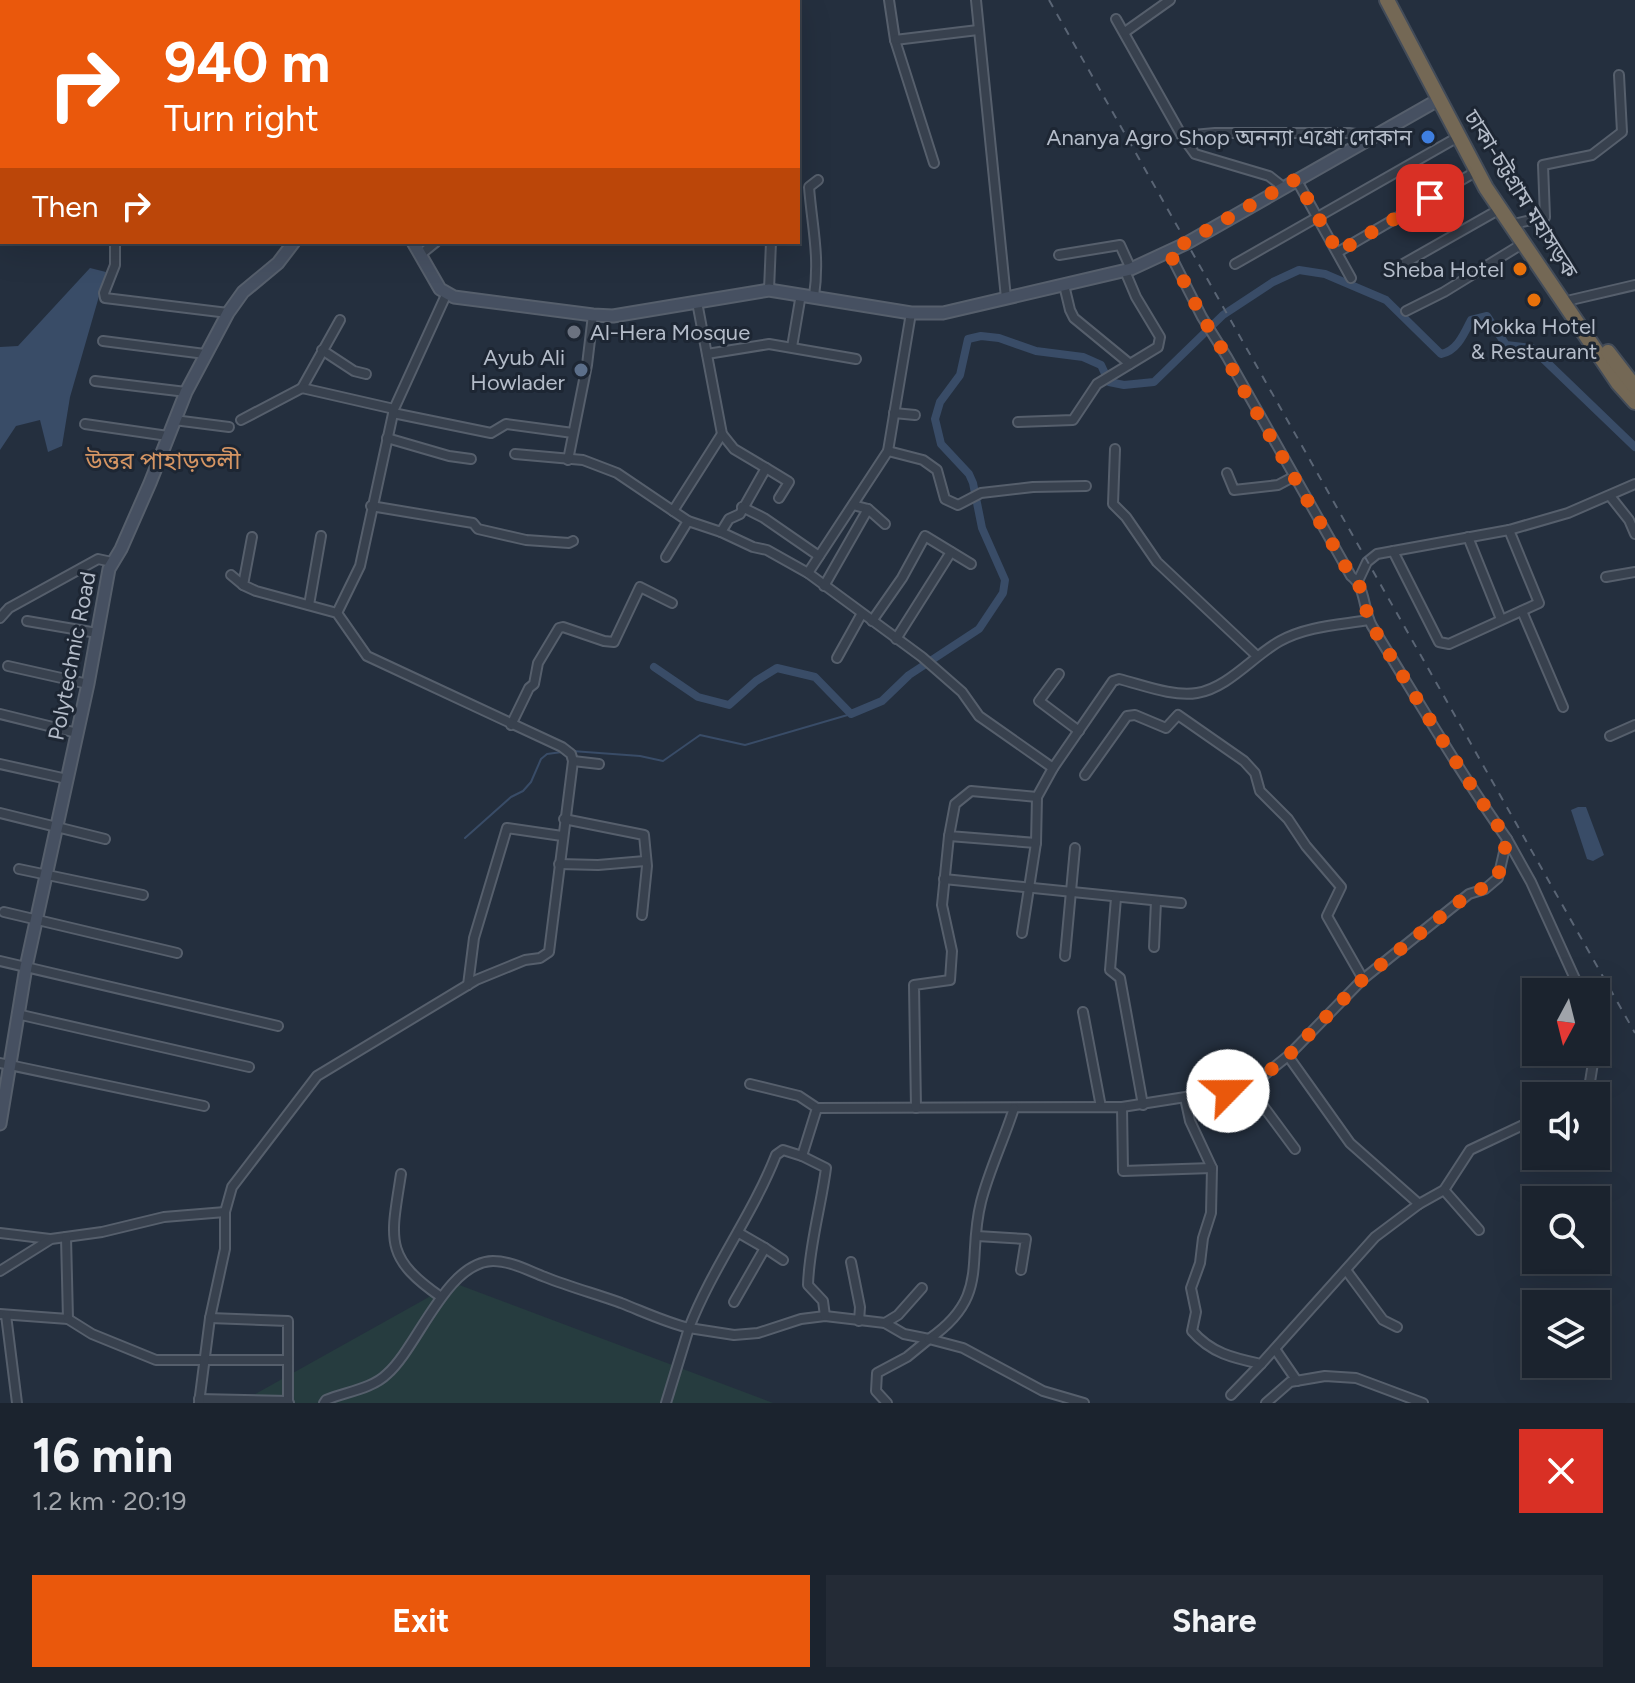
<!DOCTYPE html>
<meta charset="utf-8">
<style>
body{margin:0;font-family:Figtree,"Noto Sans Bengali",sans-serif;background:#242b36;color:#f1f3f6;height:100vh;display:flex;flex-direction:column;font-size:30px;white-space:nowrap}
*{box-sizing:border-box;margin:0}
p{font-size:26px;color:#a0a4aa}
.icon{flex:none;width:44px;height:44px;fill:none;stroke:currentColor;stroke-width:2;stroke-linecap:round;stroke-linejoin:round}
.map{position:relative;height:1403px;overflow:hidden}
.side{display:flex;flex-direction:column;background:#1b232e;flex:1}
.side>*{flex:none}
.banner{position:absolute;left:0px;top:0px;width:800px;height:244px;box-shadow:0 8px 32px #0002,0 0 0 2px #39404a;background:#ea580c;color:#fff;overflow:hidden}
.needle{width:52px;rotate:187deg}
.controls{position:absolute;left:1522px;top:978px;display:grid;gap:16px}
.controls a{display:grid;place-items:center;width:88px;height:88px;border-radius:0px;background:#1b232e;box-shadow:0 8px 32px #0002,0 0 0 2px #39404a;font-size:40px}
.pin{position:absolute;display:grid;place-items:center;width:68px;height:68px;color:#fff;margin:-34px;border-radius:16px;box-shadow:0 4px 12px #0006}
.me{position:absolute;width:88px;margin:-44px;rotate:67deg;stroke-linejoin:round;filter:drop-shadow(0 0 6px #0008)}
.turn{display:flex;align-items:center;gap:28px;height:168px;padding:0 32px;font-size:36px}
.turn .icon{width:104px;height:104px;stroke-width:2.5}
.turn b{display:block;font-size:56px;line-height:68px}
.then{display:flex;align-items:center;height:76px;padding:0 32px;background:#0003;gap:16px;font-size:30px}
.round{display:grid;place-items:center;flex:none;width:84px;height:84px;border-radius:0px;background:#242b36}
.summary{display:flex;align-items:center;justify-content:space-between;height:136px;padding:0 32px}
h1{font-size:48px;font-weight:700;line-height:60px}
.button{display:flex;gap:16px;margin-top:auto;padding:16px 32px}
.button a{flex:1;height:92px;border-radius:0px;background:#ea580c;color:#fff;font-size:32px;font-weight:700;line-height:92px;text-align:center}
.button a+a{background:#242b36;color:#f1f3f6}
.map>svg:first-child{display:block}
</style>
<div class="map">
<svg width="1635" height="1403" viewBox="0 0 1635 1403">
<rect width="100%" height="100%" fill="#242f3e"/>
<polygon fill="#263c3f" points="454,1283 773,1403 239,1403"/>
<g fill="#394c67">
<polygon points="90,268 106,272 70,397 62,446 48,452 40,420 16,426 0,450 0,347 18,346"/>
<polygon points="1578,807 1586,807 1604,855 1593,861 1587,859 1571,810"/>
</g>
<g fill="none" stroke-linecap="round" stroke-linejoin="round">
<g stroke="#394c67" stroke-width="2">
<polyline points="572,751 640,756 663,761 700,735 745,745 851,714"/>
<polyline points="465,838 511,797 523,791 531,782 541,759 547,754 562,752"/>
</g>
<path stroke="#394c67" stroke-width="8" d="M654,667L698,697L729,705L756,681L777,668L815,677L851,714L882,701L909,675L979,629L1003,593L1005,580L982,528L973,483L969,474L941,444L935,419L940,402L960,375L968,339L981,336L999,338L1036,351L1083,357L1101,365L1109,382L1124,385L1154,382L1223,315L1273,282L1299,270L1325,274L1386,300L1441,354C1457,351 1464,334 1471,320L1487,316L1506,345L1532,348L1635,447"/>
<defs>
<g id="street">
<polyline points="274,0 278,2"/>
<polyline points="425,0 429,2"/>
<polyline points="889,0 895,40 934,163"/>
<polyline points="976,0 1006,298"/>
<polyline points="249,2 250,0"/>
<polyline points="306,2 307,0"/>
<polyline points="482,2 483,0"/>
<polyline points="574,2 575,0"/>
<polyline points="661,2 662,0"/>
<polyline points="1116,19 1182,136 1195,154 1269,176 1283,187"/>
<polyline points="1125,32 1170,0"/>
<polyline points="895,40 978,30"/>
<polyline points="1182,136 1215,133 1349,133 1370,136"/>
<polyline points="1296,179 1351,278"/>
<polyline points="1518,223 1545,217 1543,165 1592,155 1622,132 1619,75"/>
<polyline points="115,242 115,265 104,293 105,298 228,313"/>
<polyline points="1338,252 1477,171"/>
<polyline points="420,255 436,242"/>
<polyline points="1059,255 1120,245 1131,269"/>
<polyline points="1235,264 1458,137"/>
<polyline points="1389,272 1500,209"/>
<polyline points="1064,285 1070,310 1074,318 1130,364"/>
<polyline points="769,290 771,242"/>
<path d="M814,296C820,256 812,226 809,187L818,180"/>
<polyline points="1571,300 1635,285"/>
<polyline points="697,302 722,434 734,449 766,468"/>
<polyline points="1406,311 1444,292 1522,244"/>
<polyline points="103,341 205,354"/>
<polyline points="792,347 801,294"/>
<polyline points="322,350 354,371 366,374"/>
<polyline points="707,354 769,344 856,359"/>
<polyline points="95,381 186,392"/>
<polyline points="302,388 340,320"/>
<polyline points="393,413 491,433 506,424 573,433"/>
<polyline points="894,413 915,415"/>
<polyline points="174,420 229,427"/>
<polyline points="241,420 302,388 394,409"/>
<polyline points="1018,422 1073,420 1097,384 1158,347 1160,337 1136,297 1125,271"/>
<polyline points="85,424 168,436"/>
<polyline points="387,438 449,456 471,459"/>
<polyline points="1115,449 1113,504 1126,517 1157,562 1257,656"/>
<polyline points="888,451 923,460 937,470 945,499 958,505 981,493 1033,487 1086,486"/>
<polyline points="515,454 583,460 617,473 688,521 721,532"/>
<polyline points="568,460 587,365 593,315"/>
<polyline points="1227,473 1234,490 1278,485 1293,477"/>
<polyline points="1610,496 1629,520 1635,534"/>
<polyline points="779,498 789,482 766,468 740,514 729,519 721,532 753,547 767,550 808,573 922,657 962,692 979,716 1053,768"/>
<polyline points="853,505 868,509 885,524"/>
<polyline points="371,506 473,523 478,529 526,540 569,543 573,541"/>
<polyline points="742,507 764,518 819,556"/>
<polyline points="673,511 722,434"/>
<polyline points="1468,537 1501,619"/>
<polyline points="1393,551 1439,642 1449,644 1539,603 1509,530"/>
<polyline points="666,557 688,521"/>
<polyline points="808,573 888,451 911,313"/>
<polyline points="231,575 243,585"/>
<polyline points="1606,577 1635,572"/>
<polyline points="1358,581 1367,562 1377,554 1509,530 1568,513 1635,484"/>
<polyline points="824,586 868,509"/>
<polyline points="309,605 321,536"/>
<polyline points="1522,611 1563,707"/>
<polyline points="337,613 360,566 394,409 446,295"/>
<polyline points="0,618 9,608 98,559 112,562"/>
<polyline points="27,621 97,633"/>
<polyline points="872,621 902,578 925,536 971,564"/>
<polyline points="896,639 951,552"/>
<polyline points="837,658 861,615"/>
<polyline points="8,666 88,684"/>
<polyline points="1059,674 1039,701 1079,731"/>
<polyline points="0,714 77,733"/>
<polyline points="511,725 529,688 534,684 538,663 559,628 563,627 604,641 614,642 640,587 672,603"/>
<polyline points="1610,736 1635,725"/>
<polyline points="573,761 599,764"/>
<polyline points="0,764 67,779"/>
<polyline points="1085,775 1127,716 1135,715 1166,728 1178,715 1244,761 1255,773 1260,791 1288,819 1306,846 1341,887 1327,916 1363,979"/>
<polyline points="0,813 105,839"/>
<polyline points="564,819 644,835 647,866 642,915"/>
<polyline points="1507,839 1531,882 1581,992"/>
<polyline points="1036,843 949,836 955,804 971,791 1037,797"/>
<polyline points="559,864 598,865 645,861"/>
<polyline points="19,869 143,895"/>
<polyline points="944,879 1181,903"/>
<polyline points="1116,898 1110,970 1120,978 1143,1105"/>
<polyline points="4,912 177,953"/>
<path d="M1022,933L1036,843L1037,797L1053,768L1113,681L1119,679C1143,685 1173,697 1197,693C1228,688 1253,656 1280,641C1307,626 1339,625 1369,620"/>
<polyline points="1154,947 1156,901"/>
<polyline points="1065,956 1075,848"/>
<polyline points="0,961 278,1026"/>
<polyline points="468,985 474,938 507,828 562,836"/>
<polyline points="1083,1012 1101,1107"/>
<polyline points="17,1014 249,1067"/>
<polyline points="1288,1056 1350,1143 1419,1204"/>
<polyline points="0,1063 204,1106"/>
<path d="M750,1084L799,1096L817,1108L802,1156L783,1150L776,1155C752,1216 712,1268 689,1328L734,1335L758,1333L801,1319L825,1316L885,1323L904,1334L929,1339L907,1357L877,1373L876,1391L887,1403"/>
<polyline points="1249,1087 1295,1149"/>
<polyline points="1577,1096 1589,1088 1593,1063 1591,1052"/>
<path d="M1185,1098L1190,1121L1212,1168L1211,1213L1203,1238L1200,1263L1191,1288L1196,1312L1192,1331C1211,1353 1233,1358 1261,1364L1375,1237L1419,1204L1444,1190L1470,1150L1536,1119"/>
<path d="M1122,1107L1249,1087L1288,1056L1363,979L1469,894L1485,889L1498,878L1507,839C1458,770 1416,697 1372,626C1363,610 1366,587 1351,576L1227,357L1202,317L1169,252"/>
<polyline points="817,1108 1122,1107 1123,1171 1212,1168"/>
<polyline points="916,1108 914,985 950,980 952,951 942,905 949,836"/>
<path d="M802,1156L826,1168C821,1207 809,1246 808,1285L823,1301L825,1316"/>
<path d="M401,1174C391,1239 383,1257 441,1297"/>
<polyline points="1444,1190 1479,1230"/>
<polyline points="0,1233 50,1239"/>
<polyline points="977,1236 1026,1239 1021,1270"/>
<polyline points="765,1248 783,1260"/>
<polyline points="851,1262 860,1307 859,1321"/>
<polyline points="1346,1270 1383,1320 1397,1327"/>
<polyline points="0,1271 51,1239 102,1232 164,1217 225,1212"/>
<polyline points="734,1302 765,1248 739,1233"/>
<polyline points="0,1314 68,1319 66,1237"/>
<polyline points="6,1315 17,1403"/>
<polyline points="210,1318 288,1321 288,1401"/>
<polyline points="68,1319 92,1334 156,1360 288,1360"/>
<polyline points="885,1323 898,1315 922,1288"/>
<path d="M929,1339C991,1296 966,1261 981,1202C989,1170 1004,1140 1014,1108"/>
<polyline points="929,1339 963,1348 1043,1391 1084,1403"/>
<polyline points="1275,1349 1297,1381"/>
<polyline points="1231,1395 1261,1364"/>
<polyline points="199,1399 288,1401 289,1403"/>
<polyline points="199,1403 210,1318 225,1249 225,1212 232,1187 317,1076 476,980 525,960 540,958 549,952 573,761 571,754 562,747 367,656 337,613 256,591 243,585 252,537"/>
<path d="M324,1403L326,1400C345,1392 372,1389 387,1374C418,1347 446,1262 493,1261C511,1261 529,1271 545,1277C570,1287 596,1294 621,1303C644,1312 665,1322 689,1328L666,1403"/>
<polyline points="1266,1403 1290,1382 1325,1376 1356,1378 1423,1403"/>
</g>
<g id="secondary">
<polyline points="395,2 396,0"/>
<polyline points="413,242 440,289 454,297 593,315 613,316 769,290 911,313 943,313 1131,269 1187,243 1438,100"/>
<polyline points="0,1124 26,967 88,684 109,569 121,549 150,483 186,392 228,313 243,292 278,263 294,242"/>
</g>
<g id="highway">
<polyline points="1387,0 1486,188 1618,383 1635,402"/>
<polyline points="1608,352 1635,387"/>
</g>
</defs>
<use href="#street" stroke="#565f6c" stroke-width="12"/>
<use href="#secondary" stroke="#565f6c" stroke-width="15"/>
<use href="#highway" stroke="#434c59" stroke-width="18"/>
<use href="#street" stroke="#38414e" stroke-width="8"/>
<use href="#secondary" stroke="#465061" stroke-width="11"/>
<use href="#highway" stroke="#746855" stroke-width="14"/>
<polyline stroke="#5a6575" stroke-width="2" stroke-dasharray="8 8" stroke-linecap="butt" points="1049,0 1635,1033"/>
</g>
<g fill="none" stroke-linecap="round" stroke-linejoin="round">
<path stroke="#ea580c" stroke-width="14" stroke-dasharray="0 25.2" d="M1228,1091L1249,1087L1288,1056L1363,979L1469,894C1504,881 1499,872 1507,839C1459,770 1416,697 1372,626C1363,610 1366,587 1351,576L1235,375L1227,357L1202,317L1169,252L1296,179L1338,252L1430,198"/>
</g>
<circle fill="#3f7fe0" stroke="#1d2633" stroke-width="3" cx="1428" cy="137" r="8"/>
<g fill="#e8710a" stroke="#1d2633" stroke-width="3">
<circle cx="1520" cy="269" r="8"/>
<circle cx="1534" cy="300" r="8"/>
</g>
<circle fill="#6b7280" stroke="#1d2633" stroke-width="3" cx="574" cy="332" r="8"/>
<circle fill="#5c6f8a" stroke="#1d2633" stroke-width="3" cx="581" cy="370" r="8"/>
<g text-anchor="middle" dominant-baseline="central" stroke-width="6" stroke-linejoin="round" paint-order="stroke">
<g font-size="22" fill="#b4bcc9" stroke="#1d2633" text-anchor="end">
<text x="1412" y="137">Ananya Agro Shop অনন্যা এগ্রো দোকান</text>
<text x="1504" y="269">Sheba Hotel</text>
<text x="1534" y="326" text-anchor="middle">Mokka Hotel<tspan x="1534" dy="25">&amp; Restaurant</tspan></text>
<text x="590" y="332" text-anchor="start">Al-Hera Mosque</text>
<text x="565" y="357">Ayub Ali<tspan x="565" dy="25">Howlader</tspan></text>
</g>
<g font-size="22" fill="#b4bcc9" stroke="#1d2633">
<text transform="translate(1521 194) rotate(58)">ঢাকা-চট্টগ্রাম মহাসড়ক</text>
<text transform="translate(72 656) rotate(-79)">Polytechnic Road</text>
</g>
<g font-size="24" fill="#d59563" stroke="#1d2633">
<text x="163" y="460">উত্তর পাহাড়তলী</text>
</g>
</g>
</svg>
<div class="controls">
<a><svg class="needle" viewBox="-14 -14 28 28"><path d="M0-13l5 13h-10z" fill="#e53935"/><path d="M0 13l5-13h-10z" fill="#a0a4aa"/></svg></a>
<a><svg class="icon" aria-label="sound" viewBox="0 0 24 24"><path d="M4 9h4l5-4v14l-5-4H4zM17 9q2 3 0 6"/></svg></a>
<a><svg class="icon" aria-label="search" viewBox="0 0 24 24"><circle cx="10" cy="10" r="6"/><path d="M15 15l6 6"/></svg></a>
<a><svg class="icon" aria-label="layers" viewBox="0 0 24 24"><path d="M12 4l9 5-9 5-9-5zM3 14l9 5 9-5"/></svg></a>
</div>
<div class="pin" style="left:1430px;top:198px;background:#d93025"><svg class="icon" aria-label="arrive" viewBox="0 0 24 24"><path d="M6 21V4h12l-3 4 3 4H6"/></svg></div>
<svg class="me" style="left:1228px;top:1091px" viewBox="-20 -20 40 40"><circle r="19" fill="#fff"/><path d="M0-13L10 11 0 6-10 11z" fill="#ea580c"/></svg>
<div class="banner">
<div class="turn"><svg class="icon" aria-label="right" viewBox="0 0 24 24"><path d="M7 20v-9h11M14 6l5 5-5 5"/></svg><div><b>940 m</b>Turn right</div></div>
<div class="then">Then<svg class="icon" aria-label="right" viewBox="0 0 24 24"><path d="M7 20v-9h11M14 6l5 5-5 5"/></svg></div>
</div>
</div>
<section class="side">
<div class="summary"><div><h1>16 min</h1><p>1.2 km · 20:19</p></div><a class="round" style="background:#d93025;color:#fff"><svg class="icon" aria-label="close" viewBox="0 0 24 24"><path d="M6 6l12 12M18 6L6 18"/></svg></a></div>
<div class="button"><a>Exit</a><a>Share</a></div>
</section>
